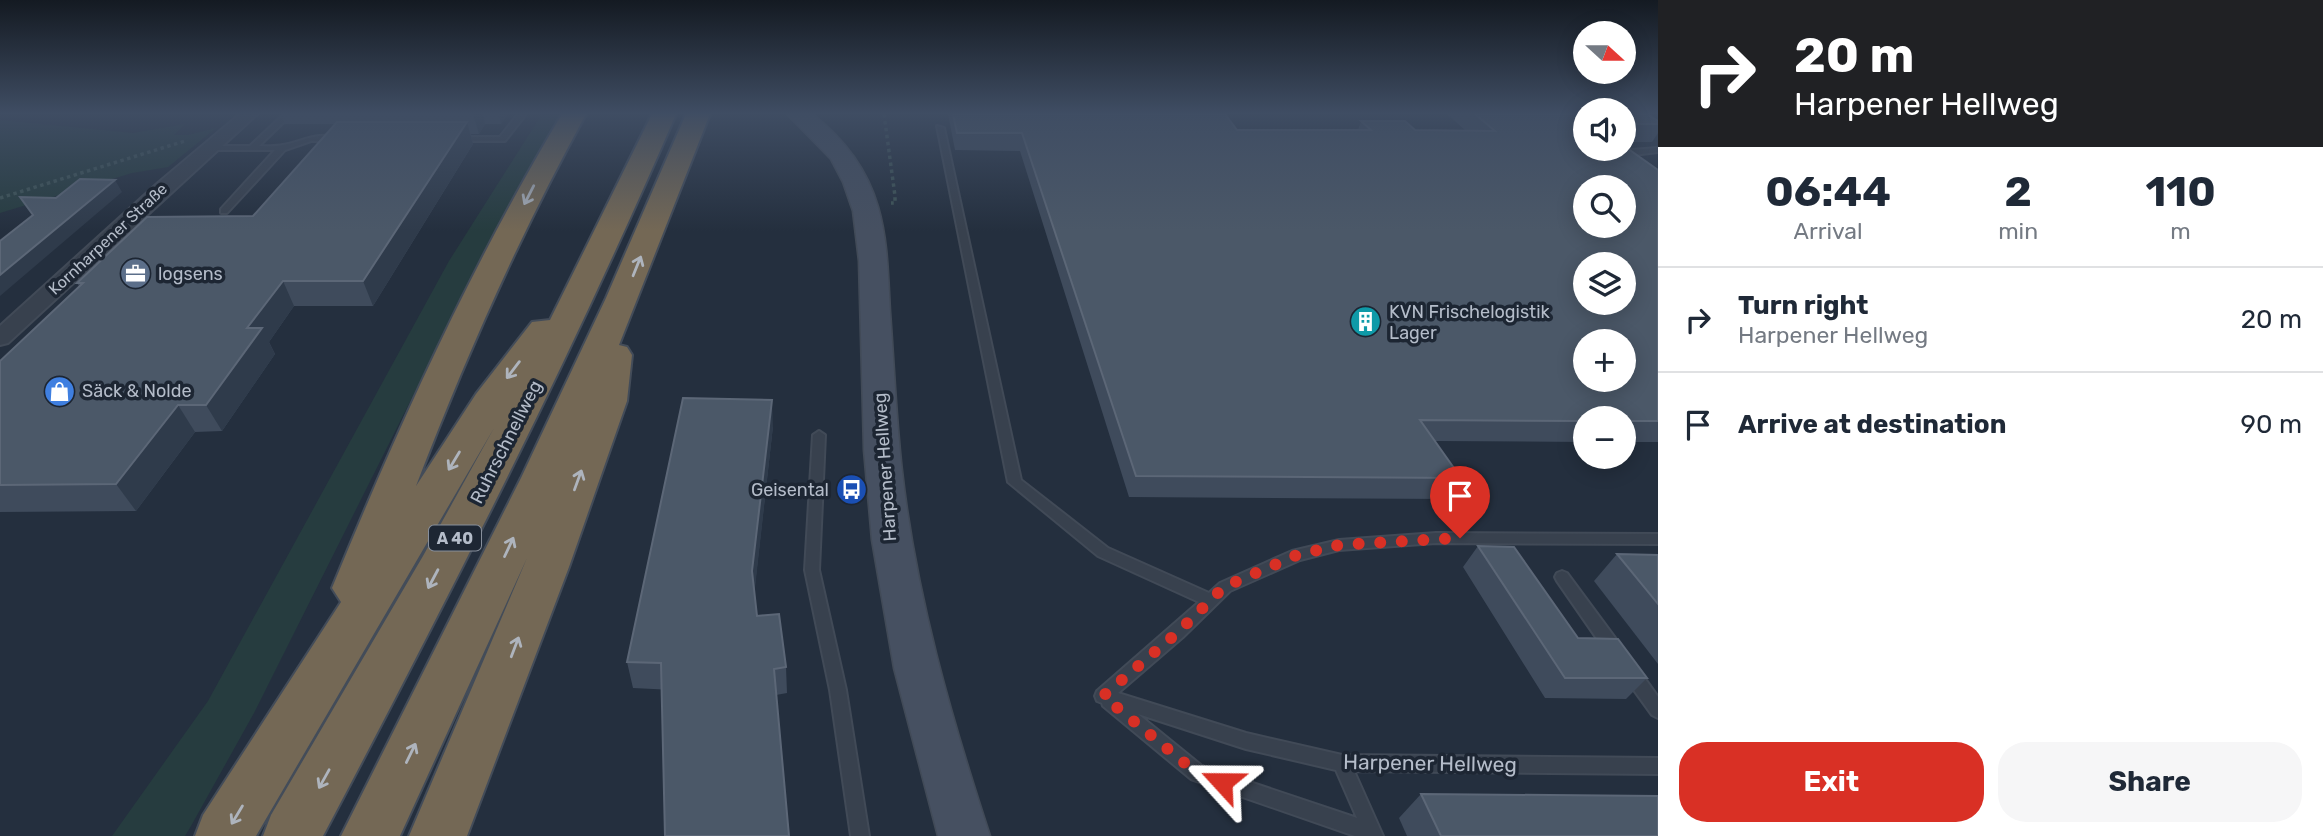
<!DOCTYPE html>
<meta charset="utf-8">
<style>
body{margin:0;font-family:Rubik,sans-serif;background:#f6f6f7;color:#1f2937;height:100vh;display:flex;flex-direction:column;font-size:26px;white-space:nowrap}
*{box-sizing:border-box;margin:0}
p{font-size:23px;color:#747a83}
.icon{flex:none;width:38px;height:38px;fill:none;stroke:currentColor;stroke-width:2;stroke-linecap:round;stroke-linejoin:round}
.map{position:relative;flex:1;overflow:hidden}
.drawer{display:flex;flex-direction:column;background:#fff;width:665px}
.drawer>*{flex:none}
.hud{background:#202124;color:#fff;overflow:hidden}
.needle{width:46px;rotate:111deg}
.fabs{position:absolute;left:1573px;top:21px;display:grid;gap:14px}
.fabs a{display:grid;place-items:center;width:63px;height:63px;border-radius:50%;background:#fff;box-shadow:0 4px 18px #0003;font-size:35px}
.pin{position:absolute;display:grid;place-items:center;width:60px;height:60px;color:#fff;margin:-72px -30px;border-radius:50% 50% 50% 0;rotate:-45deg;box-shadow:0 0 7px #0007}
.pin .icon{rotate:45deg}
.me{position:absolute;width:77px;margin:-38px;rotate:294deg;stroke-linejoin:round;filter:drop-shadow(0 0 5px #0008)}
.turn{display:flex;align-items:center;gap:24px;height:147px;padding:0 21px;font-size:32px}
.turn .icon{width:91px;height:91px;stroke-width:2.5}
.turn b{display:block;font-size:49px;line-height:60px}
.eta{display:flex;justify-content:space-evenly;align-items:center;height:119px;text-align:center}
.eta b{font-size:42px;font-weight:700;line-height:49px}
.primary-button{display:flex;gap:14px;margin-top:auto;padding:14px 21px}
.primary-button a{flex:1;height:80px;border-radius:28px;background:#d93025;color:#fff;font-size:28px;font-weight:700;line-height:80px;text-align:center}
.primary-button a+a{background:#f6f6f7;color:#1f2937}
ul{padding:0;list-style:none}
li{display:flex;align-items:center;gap:21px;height:105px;padding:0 21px;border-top:2px solid #e0e1e3}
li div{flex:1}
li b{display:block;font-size:26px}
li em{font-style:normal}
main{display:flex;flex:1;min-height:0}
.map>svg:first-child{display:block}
</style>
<main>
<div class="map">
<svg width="1658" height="836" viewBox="0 0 1658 836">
<rect width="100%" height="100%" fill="#242f3e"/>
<g fill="#263c3f">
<polygon points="542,114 567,114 487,248 254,713 191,826 185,836 112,836 208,701 449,261"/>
<polygon points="0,120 133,133 185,124 174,135 188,135 216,128 168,167 132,173 0,213"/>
</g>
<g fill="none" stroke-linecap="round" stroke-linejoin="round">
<defs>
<g id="service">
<path d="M284,114H292L259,146C267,146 275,147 283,145C301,142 321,130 339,139L335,141H311L285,150L227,213H221V209L275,150H208L204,148L208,146H250Z"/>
<polygon points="518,114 526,114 505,141 455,141 451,139 455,137 500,137"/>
<path d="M937,126L944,128L1021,480L1108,548L1209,593L1220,583L1292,551L1339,540L1436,533L1658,534V544L1436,543L1339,550L1300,560L1230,591L1183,637L1118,693L1246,733L1342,755L1658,758V774L1354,771L1383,836H1355L1191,779L1103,706L1102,703L1097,701L1095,696L1097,691L1199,602L1098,556L1008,482ZM1138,714L1246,749L1336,770L1357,818L1202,766Z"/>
<polygon points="1658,148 1658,152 1617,157 1613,154 1617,151"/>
<polygon points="819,431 825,435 819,570 846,690 869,836 851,836 830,690 805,570 813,435"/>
<polygon points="1562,571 1567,573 1621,646 1623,651 1621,656 1615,658 1609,656 1557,581 1555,577 1557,573"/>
<polygon points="1632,667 1638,669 1658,697 1658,718 1652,715 1626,679 1624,674 1626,669"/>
</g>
<polygon id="minor" points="240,114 257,114 8,343 0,345 0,326 158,183"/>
<path id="secondary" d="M787,114H812C843,138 867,169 878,207C888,241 888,277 890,312C894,365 896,418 902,471C916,596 951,717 990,836H938L894,668L872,540L864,450L859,261L853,211L843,182L831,159Z"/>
<g id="motorway">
<path d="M562,114H586C520,234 465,358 416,486L476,394L532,322L550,320L652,114H676C570,360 448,599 323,836H263L271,815L423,556L494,428L256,836H195L203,815L341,602L332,588C399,425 471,266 562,114Z"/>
<polygon points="686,114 710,114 619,345 627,347 632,355 627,401 569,567 467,836 409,836 527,558 400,836 341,836 521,478 606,298"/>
</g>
</defs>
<use href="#service" stroke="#414a57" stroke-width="4"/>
<use href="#minor" stroke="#414a57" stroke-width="4"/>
<use href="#secondary" stroke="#414a57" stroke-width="3"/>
<use href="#motorway" stroke="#434c59" stroke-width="4"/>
<g stroke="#3f5557" stroke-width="3.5" stroke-dasharray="3.5 3.5" stroke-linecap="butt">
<polyline points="884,114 895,196 895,203 891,203"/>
<polyline points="0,198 185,141"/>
</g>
<use href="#service" fill="#38414e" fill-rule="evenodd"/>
<use href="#minor" fill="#38414e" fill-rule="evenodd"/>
<use href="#secondary" fill="#465061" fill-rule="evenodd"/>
<use href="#motorway" fill="#746855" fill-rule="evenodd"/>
</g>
<g fill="#3f4b5c">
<polygon points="281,114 508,114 501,124 485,124 479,134 471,134 473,144 373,306 294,306 269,342 275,354 222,431 195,432 136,511 0,512 0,361 79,286 77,283 253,216 335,124 285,124"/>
<polygon points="948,114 1225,114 1237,130 1358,130 1361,121 1415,130 1466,131 1447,114 1586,114 1586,149 1658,170 1658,442 1624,442 1624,418 1586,418 1586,442 1435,441 1461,478 1447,499 1129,497 1020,151 955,150"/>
<polygon points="1624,114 1658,124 1658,133 1652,142 1624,142"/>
<polygon points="773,426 754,594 757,616 786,667 787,693 776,695 633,688 627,662"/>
<polygon points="1478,546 1578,638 1647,678 1626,699 1545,698 1463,567"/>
<polygon points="1617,554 1658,555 1658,664 1594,581"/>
<polygon points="1421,794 1658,836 1407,836 1399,818"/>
</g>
<g fill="#2f3b4b">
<polygon points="473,114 483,114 485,124 479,134"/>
<polygon points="499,114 508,114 501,124"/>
<polygon points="467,122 473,144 373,306 363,281"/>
<polygon points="115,180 122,192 0,296 0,275"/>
<polygon points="283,281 294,306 269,342 275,354 222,431 206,405 247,328"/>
<polygon points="772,400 773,426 754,597 752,571"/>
<polygon points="178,405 195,432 136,511 116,484"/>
</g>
<g fill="#4b5868" stroke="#5c6777" stroke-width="2" fill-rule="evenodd">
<path d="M953,114H1225L1237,130H1371L1361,121H1405L1415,130L1495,131L1475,114H1583L1586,115V149H1624V146L1658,170V421H1624V418H1586V421L1420,420L1461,478L1136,476L1022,133H957ZM1586,187H1624V226H1586ZM1586,264H1624V303H1586ZM1586,341H1624V380H1586Z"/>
<polygon points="1624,114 1647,114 1658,121 1658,124 1624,124"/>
<polygon points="337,122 467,122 363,281 283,281 247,328 262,328 206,405 178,405 116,484 0,485 0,361 83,283 77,283 147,217 253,216"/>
<polygon points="80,179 115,180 0,275 0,241 33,215 20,197 56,198"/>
<polygon points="683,398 772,400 752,571 757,616 779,614 786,667 774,669 789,836 665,836 661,663 627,662"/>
<polygon points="1478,546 1514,547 1578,638 1618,639 1647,678 1565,678"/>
<polygon points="1617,554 1658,555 1658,604"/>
<polygon points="1421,794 1658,796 1658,836 1441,836"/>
</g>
<defs><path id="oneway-shaft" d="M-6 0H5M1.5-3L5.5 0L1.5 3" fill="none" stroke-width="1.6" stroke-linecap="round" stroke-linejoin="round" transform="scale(1.75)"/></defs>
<g stroke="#aeb4bd">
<use href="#oneway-shaft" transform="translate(529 195) rotate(117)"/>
<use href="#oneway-shaft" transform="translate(637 266) rotate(-68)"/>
<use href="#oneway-shaft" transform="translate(513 370) rotate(127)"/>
<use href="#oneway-shaft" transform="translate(454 461) rotate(121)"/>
<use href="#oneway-shaft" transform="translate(578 480) rotate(-70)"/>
<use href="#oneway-shaft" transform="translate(509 547) rotate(-65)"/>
<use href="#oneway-shaft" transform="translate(433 579) rotate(118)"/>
<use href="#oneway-shaft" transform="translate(515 647) rotate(-69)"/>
<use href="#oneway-shaft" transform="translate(411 753) rotate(-64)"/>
<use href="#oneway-shaft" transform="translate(324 779) rotate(119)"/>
<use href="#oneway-shaft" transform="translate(237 815) rotate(121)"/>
</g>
<linearGradient id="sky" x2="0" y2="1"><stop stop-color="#141a22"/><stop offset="0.49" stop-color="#3f4d63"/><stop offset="1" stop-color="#3f4d63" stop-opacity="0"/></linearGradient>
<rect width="1658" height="231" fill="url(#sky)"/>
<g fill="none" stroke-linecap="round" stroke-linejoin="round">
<polyline stroke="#d93025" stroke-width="12" stroke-dasharray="0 21.6" points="1222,782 1197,773 1103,696 1178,632 1224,587 1297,555 1339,545 1460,538"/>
</g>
<defs>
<symbol id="office-disc" viewBox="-11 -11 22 22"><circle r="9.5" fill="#5c6f8a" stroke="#1d2633"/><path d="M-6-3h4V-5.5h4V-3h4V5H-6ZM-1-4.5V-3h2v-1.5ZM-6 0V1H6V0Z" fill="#fff"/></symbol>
<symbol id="building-disc" viewBox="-11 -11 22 22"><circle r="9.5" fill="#0f9aa8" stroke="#1d2633"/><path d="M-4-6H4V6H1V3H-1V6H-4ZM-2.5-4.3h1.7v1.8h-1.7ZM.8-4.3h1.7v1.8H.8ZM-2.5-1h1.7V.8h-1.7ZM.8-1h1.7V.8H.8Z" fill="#fff"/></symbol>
<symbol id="shop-disc" viewBox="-11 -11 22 22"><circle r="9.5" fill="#3f7fe0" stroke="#1d2633"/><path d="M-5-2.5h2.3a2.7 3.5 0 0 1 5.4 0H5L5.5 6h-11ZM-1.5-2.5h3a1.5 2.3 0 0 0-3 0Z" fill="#fff"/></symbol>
<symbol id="bus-disc" viewBox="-11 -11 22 22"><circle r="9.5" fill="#1a4fb4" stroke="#1d2633"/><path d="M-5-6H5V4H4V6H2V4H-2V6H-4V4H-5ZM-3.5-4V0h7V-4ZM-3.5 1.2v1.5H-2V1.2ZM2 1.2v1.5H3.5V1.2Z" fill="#fff"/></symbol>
</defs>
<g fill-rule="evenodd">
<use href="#office-disc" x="118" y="256" width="35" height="35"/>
<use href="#building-disc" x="1348" y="304" width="35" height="35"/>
<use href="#shop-disc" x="42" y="374" width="35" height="35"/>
<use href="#bus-disc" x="834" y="472" width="35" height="35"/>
</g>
<g text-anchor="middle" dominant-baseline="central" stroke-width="7" stroke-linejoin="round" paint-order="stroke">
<g font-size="16" fill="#b4bcc9" stroke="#1d2633">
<text transform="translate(108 239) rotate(-43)">Kornharpener Straße</text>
</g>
<rect fill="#1d2633" stroke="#878f9c" stroke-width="2" x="429" y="525.5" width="52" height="25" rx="5"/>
<g font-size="16" font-weight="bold" fill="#b4bcc9">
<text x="455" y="538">A 40</text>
</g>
<g font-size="18" fill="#b4bcc9" stroke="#1d2633" text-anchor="start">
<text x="158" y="274">logsens</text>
<text x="1389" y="312">KVN Frischelogistik<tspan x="1389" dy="21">Lager</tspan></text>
<text x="82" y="391">Säck &amp; Nolde</text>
<text x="829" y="490" text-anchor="end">Geisental</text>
</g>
<g font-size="18" fill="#b4bcc9" stroke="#1d2633">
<text transform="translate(506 442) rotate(-63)">Ruhrschnellweg</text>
<text transform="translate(885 467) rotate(-94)">Harpener Hellweg</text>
</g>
<g font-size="21" fill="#b4bcc9" stroke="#1d2633">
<text transform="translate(1430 763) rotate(1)">Harpener Hellweg</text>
</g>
</g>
</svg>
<div class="fabs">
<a><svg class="needle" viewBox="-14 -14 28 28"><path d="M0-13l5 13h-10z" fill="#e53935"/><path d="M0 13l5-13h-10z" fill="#747a83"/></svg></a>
<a><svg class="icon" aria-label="sound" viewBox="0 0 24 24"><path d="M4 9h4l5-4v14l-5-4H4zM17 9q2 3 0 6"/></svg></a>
<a><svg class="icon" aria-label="search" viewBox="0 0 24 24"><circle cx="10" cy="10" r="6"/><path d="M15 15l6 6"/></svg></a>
<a><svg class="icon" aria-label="layers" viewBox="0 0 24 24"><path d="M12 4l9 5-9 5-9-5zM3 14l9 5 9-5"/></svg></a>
<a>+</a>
<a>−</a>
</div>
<div class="pin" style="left:1460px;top:538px;background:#d93025"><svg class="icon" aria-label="arrive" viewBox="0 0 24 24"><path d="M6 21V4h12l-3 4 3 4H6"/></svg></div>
<svg class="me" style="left:1222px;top:782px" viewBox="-20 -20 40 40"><path d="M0-17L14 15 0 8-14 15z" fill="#d93025" stroke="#fff" stroke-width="4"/></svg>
</div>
<section class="drawer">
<div class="hud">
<div class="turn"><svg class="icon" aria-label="right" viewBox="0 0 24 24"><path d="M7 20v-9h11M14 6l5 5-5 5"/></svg><div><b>20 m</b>Harpener Hellweg</div></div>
</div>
<div class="eta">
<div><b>06:44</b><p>Arrival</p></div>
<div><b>2</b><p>min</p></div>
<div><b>110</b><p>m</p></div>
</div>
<ul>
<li><svg class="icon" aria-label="right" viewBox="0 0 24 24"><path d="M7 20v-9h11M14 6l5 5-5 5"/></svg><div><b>Turn right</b><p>Harpener Hellweg</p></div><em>20 m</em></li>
<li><svg class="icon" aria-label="arrive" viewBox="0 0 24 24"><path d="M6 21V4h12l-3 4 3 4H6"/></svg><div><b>Arrive at destination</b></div><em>90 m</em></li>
</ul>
<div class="primary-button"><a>Exit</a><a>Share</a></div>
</section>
</main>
